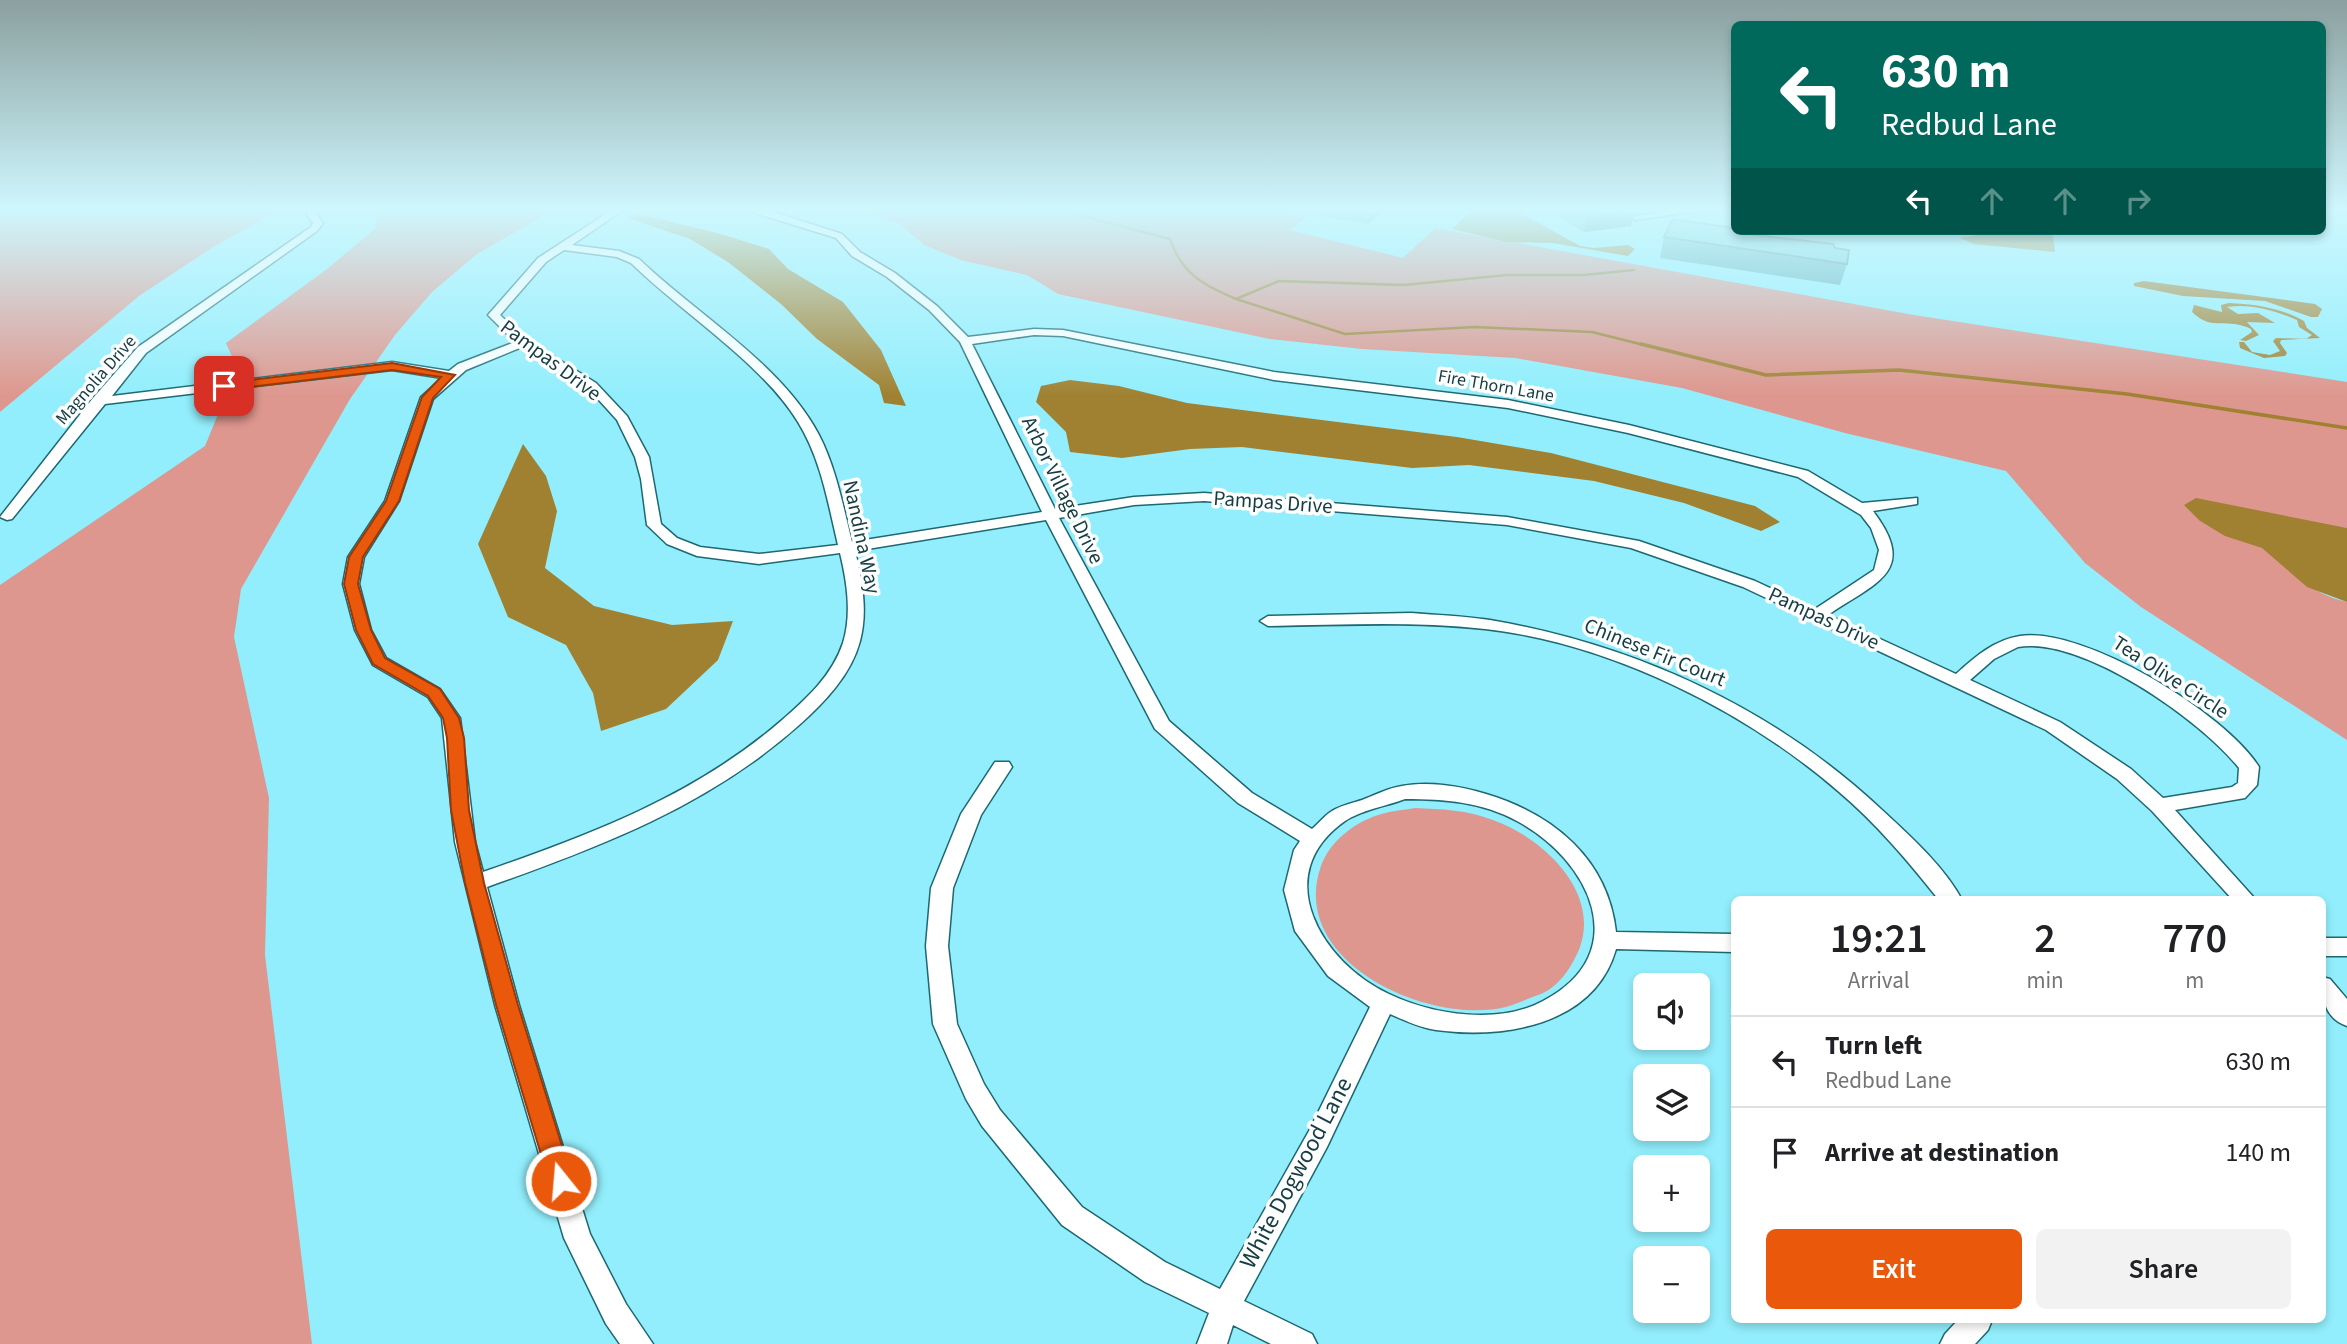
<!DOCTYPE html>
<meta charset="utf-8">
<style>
body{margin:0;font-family:"Source Sans 3",sans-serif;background:#f2f2f2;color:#202124;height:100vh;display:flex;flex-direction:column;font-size:26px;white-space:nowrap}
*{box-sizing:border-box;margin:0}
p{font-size:23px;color:#757577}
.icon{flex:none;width:38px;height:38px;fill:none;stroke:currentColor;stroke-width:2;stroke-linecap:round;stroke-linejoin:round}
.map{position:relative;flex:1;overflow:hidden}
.sheet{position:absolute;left:1731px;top:896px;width:595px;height:427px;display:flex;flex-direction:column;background:#fff;border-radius:10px;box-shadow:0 4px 10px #0003}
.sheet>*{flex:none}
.guide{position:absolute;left:1731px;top:21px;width:595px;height:214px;border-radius:10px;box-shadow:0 4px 10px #0003;background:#00695c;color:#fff;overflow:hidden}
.fabs{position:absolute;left:1633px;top:973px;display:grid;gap:14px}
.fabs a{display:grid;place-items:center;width:77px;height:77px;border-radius:10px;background:#fff;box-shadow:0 4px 10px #0003;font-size:35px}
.pin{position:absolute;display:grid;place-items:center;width:60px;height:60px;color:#fff;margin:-30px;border-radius:14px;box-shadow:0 4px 10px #0006}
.me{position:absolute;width:77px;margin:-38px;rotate:343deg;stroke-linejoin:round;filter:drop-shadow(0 0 5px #0008)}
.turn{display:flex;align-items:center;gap:24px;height:147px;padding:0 35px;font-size:32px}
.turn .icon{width:91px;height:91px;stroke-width:2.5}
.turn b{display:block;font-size:49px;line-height:60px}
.lanes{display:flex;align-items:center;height:66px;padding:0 35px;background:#0003;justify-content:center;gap:35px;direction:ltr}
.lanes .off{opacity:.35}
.eta{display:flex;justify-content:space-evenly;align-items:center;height:119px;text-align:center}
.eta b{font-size:42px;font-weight:600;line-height:49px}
.action{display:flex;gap:14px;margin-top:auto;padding:14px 35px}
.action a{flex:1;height:80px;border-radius:10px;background:#ea580c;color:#fff;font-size:28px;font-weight:600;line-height:80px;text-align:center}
.action a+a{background:#f2f2f2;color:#202124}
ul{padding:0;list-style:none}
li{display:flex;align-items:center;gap:21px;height:91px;padding:0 35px;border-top:2px solid #e0e0e0}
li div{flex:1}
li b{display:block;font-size:26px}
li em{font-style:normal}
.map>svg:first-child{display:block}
</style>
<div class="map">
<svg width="2347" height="1344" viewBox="0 0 2347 1344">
<rect width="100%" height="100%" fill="#92eefc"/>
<g fill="#de978e">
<polygon points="0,208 282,208 213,247 139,296 0,412"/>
<polygon points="376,208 557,208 477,254 432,292 395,335 350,399 241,589 234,637 269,798 265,955 312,1344 0,1344 0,585 205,446 237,368 226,343 327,269 376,228"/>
<path d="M851,208H1262L1306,217L1290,230L1403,258L1435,228L1914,315L2347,382V528L2293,520L2200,521C2220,533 2239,538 2260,547C2294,563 2301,592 2347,602V740L2141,607L2085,563L2006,471L1845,433L1682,388L1515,358L1362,349L1270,339L1058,294L1027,275L961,260L924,245L899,223Z"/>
<path d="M1415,808C1442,809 1467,810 1493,820C1541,837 1600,890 1580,947C1573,965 1560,986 1541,994C1529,998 1517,1004 1506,1007C1428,1026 1287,961 1321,866C1330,841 1354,823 1378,815C1390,811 1403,810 1415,808Z"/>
</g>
<g fill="#a08131">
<polygon points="1474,208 1512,208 1580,246 1594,248 1628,245 1635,249 1628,256 1553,243 1507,242 1452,229"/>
<polygon points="640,214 721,234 769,249 788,269 843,302 881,350 906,406 884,403 879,385 817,339 781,304 728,262 690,239 628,218"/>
<polygon points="1998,231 2046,231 2053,236 2055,252 1974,244 1960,238"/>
<polygon points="2144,281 2315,304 2322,309 2318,317 2311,317 2265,301 2183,296 2134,286 2134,283"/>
<path d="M2229,303C2254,304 2282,308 2304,321L2307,328L2320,338L2281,340L2280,343L2287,353L2285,356L2264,358L2240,348L2239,342H2244L2252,352L2270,355L2280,351L2273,341L2276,338L2306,339L2312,335L2299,327L2297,320C2276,311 2250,303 2227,307L2238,314L2258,313L2275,323L2247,322L2259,335L2246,341L2240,340L2252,332L2251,329C2228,317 2212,332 2192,312L2194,305L2222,312L2221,305Z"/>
<polygon points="1070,380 1119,386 1187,403 1457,437 1551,453 1755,506 1780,522 1761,531 1684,503 1594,481 1469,465 1412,468 1242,447 1190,449 1122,458 1070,452 1066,432 1036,402 1041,386"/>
<polygon points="523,444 546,476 557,511 545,568 594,606 672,625 733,621 718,660 666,709 601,731 593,693 566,645 508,617 478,544"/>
<polygon points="2196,498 2347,528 2347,602 2307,587 2262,548 2225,536 2200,521 2184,505"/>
</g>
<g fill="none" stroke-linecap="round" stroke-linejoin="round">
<g stroke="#a08131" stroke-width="2.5">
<path d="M1052,208L1170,239C1182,274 1203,285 1236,299"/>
<polyline points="1634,270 1584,275 1507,275 1404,285 1279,281 1236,299 1345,334 1475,327 1592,332 1648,346"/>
</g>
<polyline stroke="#a08131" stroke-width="3.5" points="1641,344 1766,375 1899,370 2127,394 2347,428"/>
<defs>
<g id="minor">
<path d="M309,208H319L317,215L323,223L317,231L146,353L112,396L392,362L449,371L458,364L515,342L488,315L538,258L615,208H626L572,245L619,251L639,259C696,314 781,363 819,435C836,468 843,506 852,542L1042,512L960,342L929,310L887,277L852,256L836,238L739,208L764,209L842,234L860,252L895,273L937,306L968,337L1034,329L1063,330L1274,372L1508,400L1629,425L1808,471L1862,503L1917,498V504L1873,511C1919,572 1876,582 1828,615L1956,674C1975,657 1994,640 2020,636C2085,627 2225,713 2259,767L2257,785L2245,798L2175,810L2256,900H2233L2152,811L2117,779L2046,730L1743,587L1631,548L1507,525L1204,501L1134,505L1059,518L1169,721L1252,793L1312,829C1318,824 1325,815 1332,811C1340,806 1352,803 1362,800C1375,795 1388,788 1402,786C1429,781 1461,786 1486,794C1553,814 1608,859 1616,932L1734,934V952L1616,949C1594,1026 1503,1039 1436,1030C1420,1028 1404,1020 1390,1014L1327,1147L1244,1301L1312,1334L1317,1344H1271L1233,1325L1227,1344H1197L1209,1313L1145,1282L1062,1225L982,1126L966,1099L933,1024L926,946L931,888L961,814L995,762H1009L1012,767L981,815L953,888L948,946L957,1024L984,1084L1000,1110L1082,1207L1165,1262L1220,1289L1309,1131L1370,1007L1328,976L1295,931L1284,890L1294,850L1300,841L1238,803L1155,729L1046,520L855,551C862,580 868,611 860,641C851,675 824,703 798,726C708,806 600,847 487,887L519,1005L590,1234L626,1304L653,1344H620L606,1324L564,1238L495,1005L455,842L442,718L428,697L373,665L355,630L343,584L348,557L385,501L421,397L442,378L392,370L105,404L12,519L7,520L0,517L93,398L138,347L311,227L313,223L307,215ZM564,250L617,257L631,263C682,313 762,363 798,422C821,459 828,503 838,545L759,554L700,547L677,538L661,524L649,457L627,416L596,383L524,338L500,315L546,262ZM1034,335L1063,336L1274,380L1508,408L1628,433L1798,477L1861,515L1871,528L1879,550L1874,570L1815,609L1755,581L1639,541L1507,517L1204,493L1134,497L1055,509L972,344ZM522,347L588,388L617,420L635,457L641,479L647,525L667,544L697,556L759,564L840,553C847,582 852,614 843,643C832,676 806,699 781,721C694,796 590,835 483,872L475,842L460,718L440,689L386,658L371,630L359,584L364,557L399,501L433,399L466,370ZM2018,647C2082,636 2201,720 2239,768L2238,783L2232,787L2163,798L2131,769L2060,722L1970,680L1994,659ZM1405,799C1445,799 1482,802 1517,821C1590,860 1635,953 1543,1001C1499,1025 1433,1015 1389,994C1322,963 1268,875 1345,821C1361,810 1387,806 1405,799Z"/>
<polygon points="1685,208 1716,208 1636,220 1631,217"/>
<path d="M1411,613C1437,615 1464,616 1490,620C1636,645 1773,708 1881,809C1908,834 1945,867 1962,900H1939C1908,861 1876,823 1838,791C1744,710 1610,643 1485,629C1412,621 1341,625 1268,626L1260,621L1268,616Z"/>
<rect x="2322" y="938" width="25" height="18"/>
<path d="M2322,977L2330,979L2347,999V1026C2324,1018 2322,998 2322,977Z"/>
<polygon points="1958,1320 1992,1320 1988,1330 1975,1344 1940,1344 1945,1334"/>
</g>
</defs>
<use href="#minor" stroke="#1d6872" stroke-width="3"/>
<use href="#minor" fill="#fff" fill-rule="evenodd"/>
</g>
<g fill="#5fafbb">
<polygon points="1296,208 1390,208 1367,224 1320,216 1321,211"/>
<polygon points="1544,208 1629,208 1635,211 1631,226 1584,232"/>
<polygon points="1664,237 1835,248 1847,264 1840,285 1660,258"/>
</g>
<g fill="#4e8f98">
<polygon points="1369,208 1390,208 1367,224"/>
<polygon points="1635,211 1631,226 1584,232 1587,217"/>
</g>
<g fill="#6fccd9" stroke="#4e8f98" stroke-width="2">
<polygon points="1571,208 1629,208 1635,211 1587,217"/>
<polygon points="1673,219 1734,228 1734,231 1746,231 1746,234 1833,244 1835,248 1849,250 1847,264 1664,237"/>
</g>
<linearGradient id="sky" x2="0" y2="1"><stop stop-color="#8ba09f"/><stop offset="0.53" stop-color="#cef7fe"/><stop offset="1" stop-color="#cef7fe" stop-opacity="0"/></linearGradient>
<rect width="2347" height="396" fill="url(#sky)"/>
<polygon fill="#ea580c" stroke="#983908" stroke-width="2" points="392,363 455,375 433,398 399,501 363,557 358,584 371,630 385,658 440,689 459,718 464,738 469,810 484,883 518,1005 573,1181 570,1189 561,1193 553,1189 549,1181 496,1005 465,883 451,810 447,738 443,718 428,696 373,664 356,630 344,584 349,557 386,501 422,397 441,377 392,370 224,390 218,386 224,383"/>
<g text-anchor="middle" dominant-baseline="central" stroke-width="7" stroke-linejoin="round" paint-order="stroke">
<g font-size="18" fill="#153d42" stroke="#fefefe">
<text transform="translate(96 380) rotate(-49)">Magnolia Drive</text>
<text transform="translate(1496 386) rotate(10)">Fire Thorn Lane</text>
</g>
<g font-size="21" fill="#153d42" stroke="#fefefe">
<text transform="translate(551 360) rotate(37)">Pampas Drive</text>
<text transform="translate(1063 490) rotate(64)">Arbor Village Drive</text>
<text transform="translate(1273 502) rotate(4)">Pampas Drive</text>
<text transform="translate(862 537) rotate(78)">Nandina Way</text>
<text transform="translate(1824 618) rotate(25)">Pampas Drive</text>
<text transform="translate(1655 652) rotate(22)">Chinese Fir Court</text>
<text transform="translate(2171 677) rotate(33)">Tea Olive Circle</text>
</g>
<g font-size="24" fill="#153d42" stroke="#fefefe">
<text transform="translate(1296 1173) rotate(-62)">White Dogwood Lane</text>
</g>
</g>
</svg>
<div class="fabs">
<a><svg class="icon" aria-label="sound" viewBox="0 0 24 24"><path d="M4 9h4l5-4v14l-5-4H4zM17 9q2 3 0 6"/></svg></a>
<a><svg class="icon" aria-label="layers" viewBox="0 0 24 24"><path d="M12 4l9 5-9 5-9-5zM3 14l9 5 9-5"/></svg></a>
<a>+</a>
<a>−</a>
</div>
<div class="pin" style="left:224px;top:386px;background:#d93025"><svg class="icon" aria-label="arrive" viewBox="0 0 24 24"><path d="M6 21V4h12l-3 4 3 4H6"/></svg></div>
<svg class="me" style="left:561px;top:1181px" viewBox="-20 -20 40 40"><circle r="17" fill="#ea580c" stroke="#fff" stroke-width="3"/><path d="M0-11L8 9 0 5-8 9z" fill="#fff"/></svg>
<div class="guide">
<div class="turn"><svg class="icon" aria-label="left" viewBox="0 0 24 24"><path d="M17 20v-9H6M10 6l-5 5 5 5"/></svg><div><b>630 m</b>Redbud Lane</div></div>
<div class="lanes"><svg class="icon" aria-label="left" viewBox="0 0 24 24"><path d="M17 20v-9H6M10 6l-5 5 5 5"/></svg><svg class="icon off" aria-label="ahead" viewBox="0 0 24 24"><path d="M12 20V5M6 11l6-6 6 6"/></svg><svg class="icon off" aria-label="ahead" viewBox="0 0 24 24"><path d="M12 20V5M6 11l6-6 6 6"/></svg><svg class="icon off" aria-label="right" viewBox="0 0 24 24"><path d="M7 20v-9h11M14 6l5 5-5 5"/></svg></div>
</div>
<section class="sheet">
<div class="eta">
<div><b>19:21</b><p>Arrival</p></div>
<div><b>2</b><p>min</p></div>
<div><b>770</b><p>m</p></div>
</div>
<ul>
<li><svg class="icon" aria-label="left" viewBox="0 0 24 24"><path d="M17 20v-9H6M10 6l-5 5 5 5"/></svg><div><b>Turn left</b><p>Redbud Lane</p></div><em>630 m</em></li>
<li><svg class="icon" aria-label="arrive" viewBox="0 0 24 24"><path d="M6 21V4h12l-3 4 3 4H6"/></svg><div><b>Arrive at destination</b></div><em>140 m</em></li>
</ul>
<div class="action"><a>Exit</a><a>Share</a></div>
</section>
</div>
